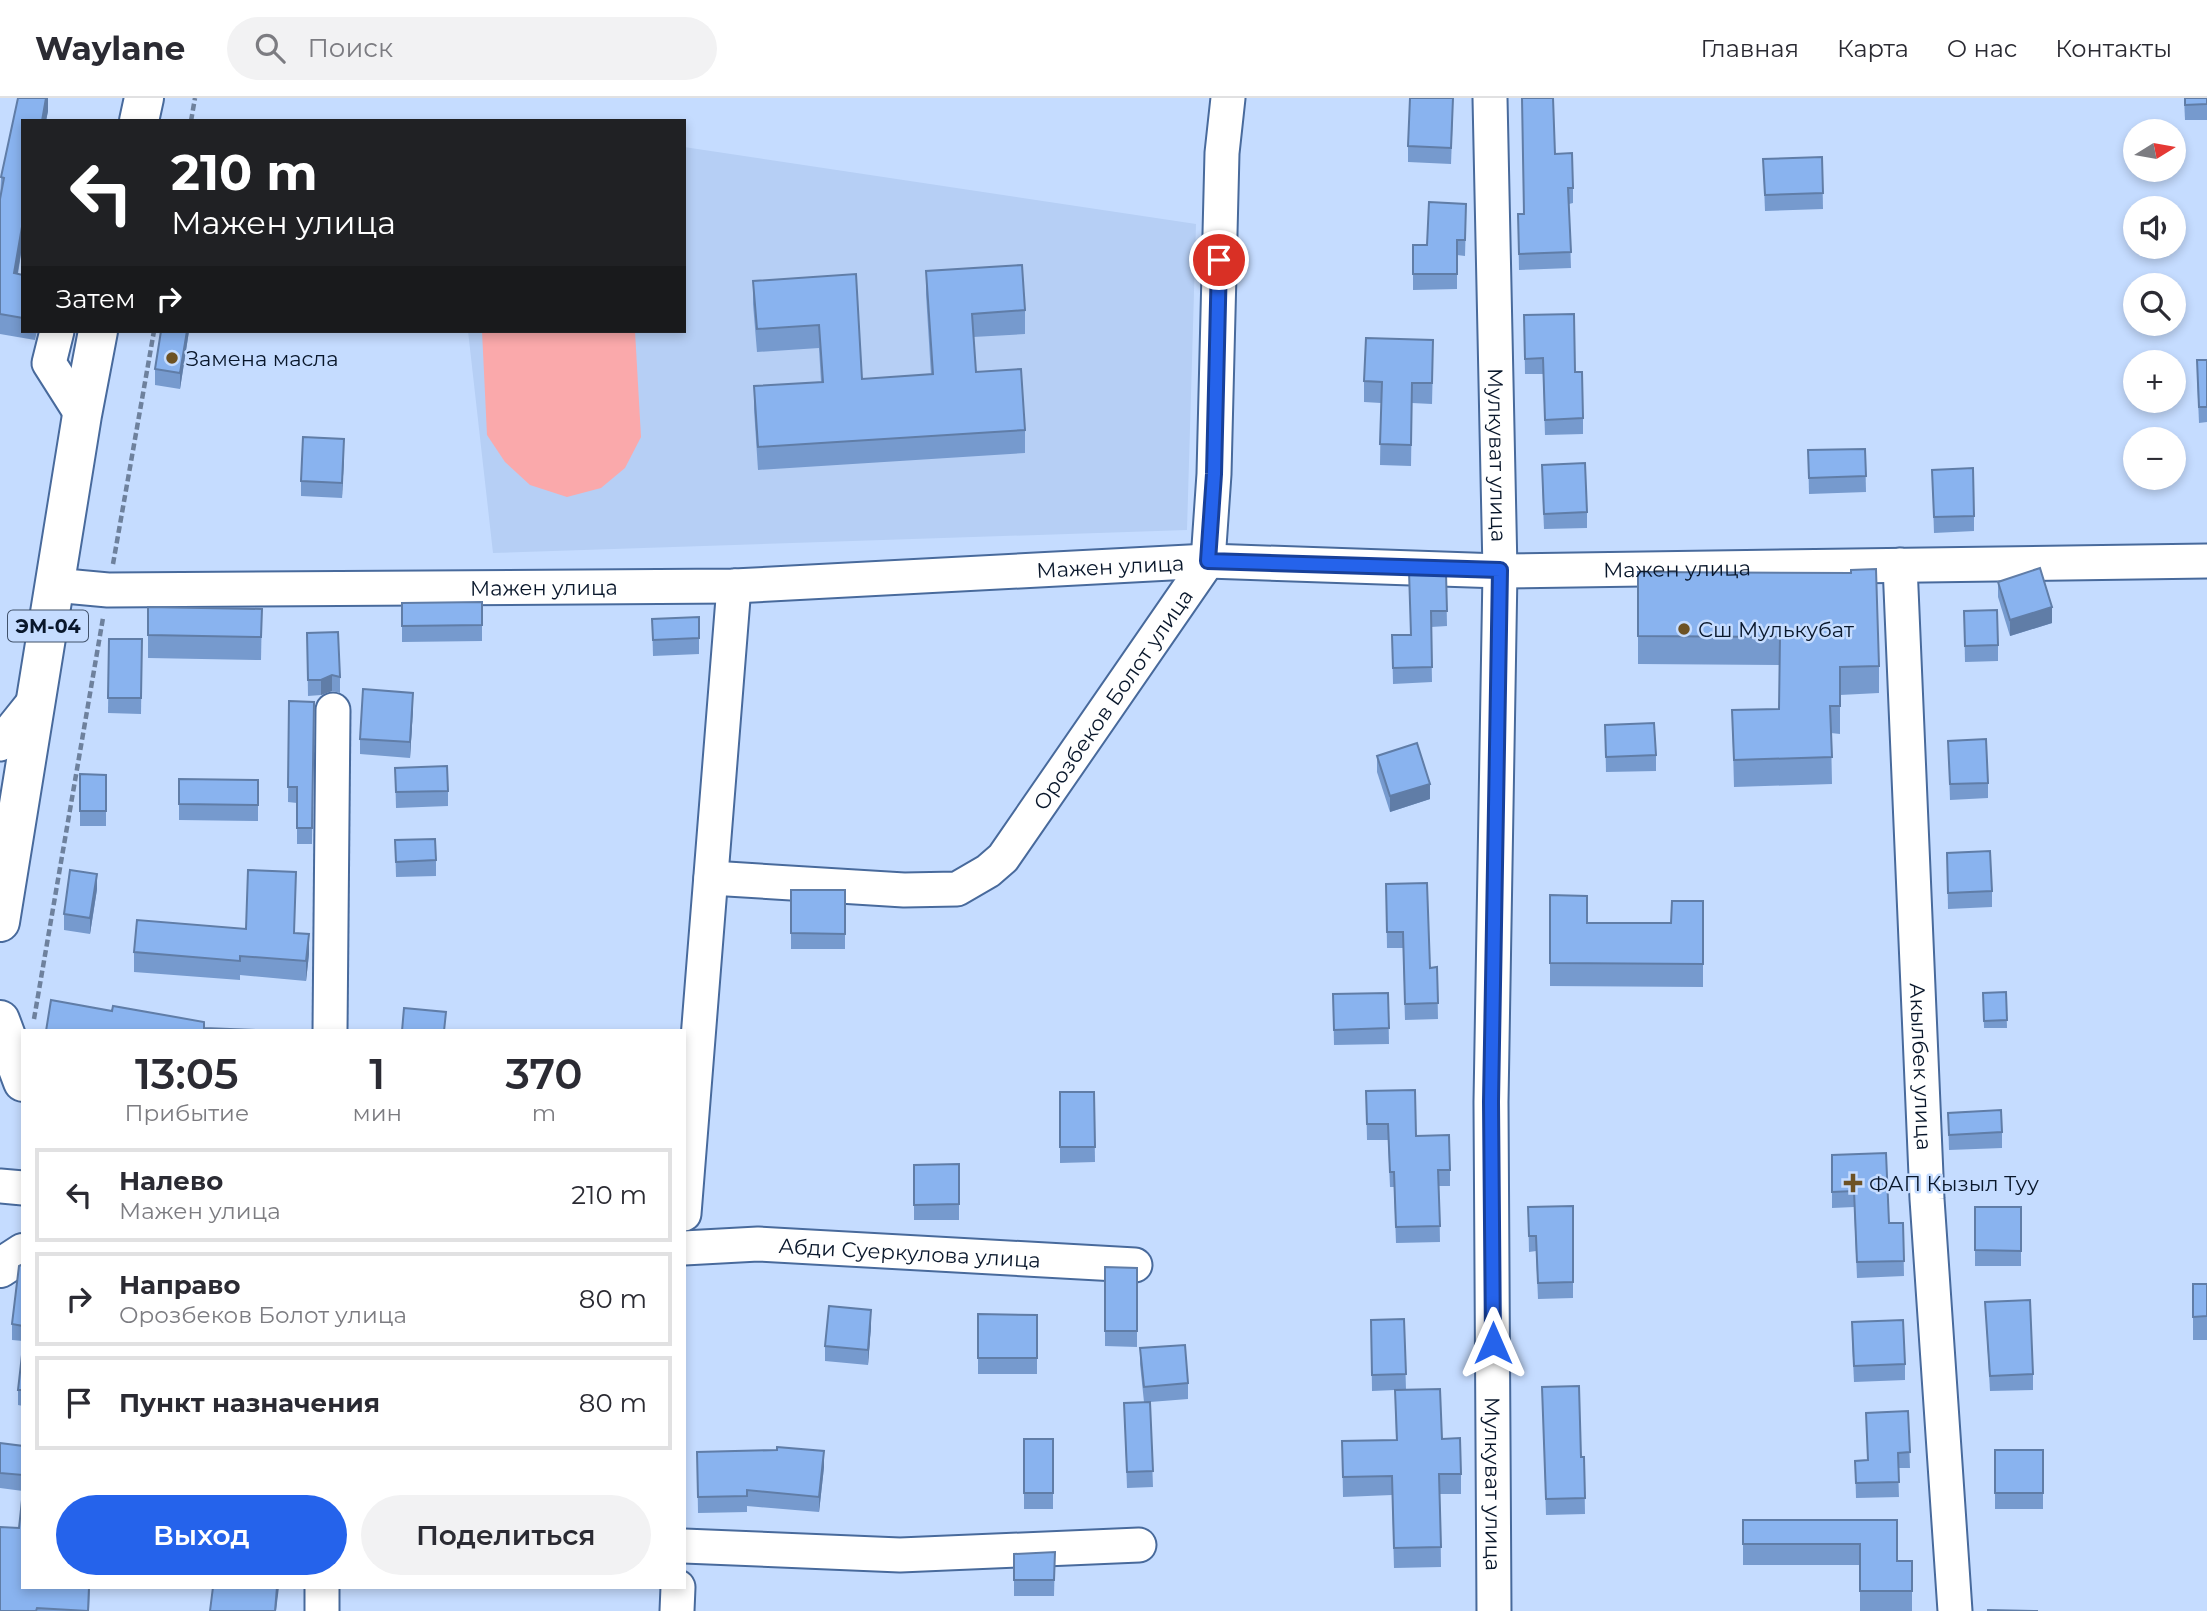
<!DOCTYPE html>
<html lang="ru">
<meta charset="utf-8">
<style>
body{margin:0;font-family:Montserrat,sans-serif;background:#f2f2f3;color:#2b2b33;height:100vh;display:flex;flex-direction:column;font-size:26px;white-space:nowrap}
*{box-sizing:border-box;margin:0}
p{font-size:23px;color:#7c7c81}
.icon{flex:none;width:38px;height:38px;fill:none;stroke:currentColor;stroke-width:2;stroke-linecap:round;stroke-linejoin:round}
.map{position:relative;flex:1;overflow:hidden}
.details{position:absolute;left:21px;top:931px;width:665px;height:560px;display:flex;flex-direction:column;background:#fff;border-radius:0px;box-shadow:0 4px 10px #0003}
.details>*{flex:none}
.top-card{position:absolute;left:21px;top:21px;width:665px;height:214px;border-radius:0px;box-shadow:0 4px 10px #0003;background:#202124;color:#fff;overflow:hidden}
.needle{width:46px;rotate:79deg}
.controls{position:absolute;left:2123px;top:21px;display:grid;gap:14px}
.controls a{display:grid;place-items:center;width:63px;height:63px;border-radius:50%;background:#fff;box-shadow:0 4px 10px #0003;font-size:35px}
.pin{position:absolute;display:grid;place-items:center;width:60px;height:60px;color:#fff;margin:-30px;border:4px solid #fff;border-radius:50%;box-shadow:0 2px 7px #0007}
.me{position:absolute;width:77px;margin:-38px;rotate:0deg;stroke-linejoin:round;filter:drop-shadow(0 0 5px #0008)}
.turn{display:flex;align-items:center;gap:24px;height:147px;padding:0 35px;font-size:32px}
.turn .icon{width:91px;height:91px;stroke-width:2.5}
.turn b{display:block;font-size:49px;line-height:60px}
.then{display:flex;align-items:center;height:66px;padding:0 35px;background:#0003;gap:14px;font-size:26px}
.eta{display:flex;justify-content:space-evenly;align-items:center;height:119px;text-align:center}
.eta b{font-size:42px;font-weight:600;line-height:49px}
.action{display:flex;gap:14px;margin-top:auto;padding:14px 35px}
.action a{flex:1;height:80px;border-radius:42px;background:#2563eb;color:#fff;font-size:28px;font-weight:600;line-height:80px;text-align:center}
.action a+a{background:#f2f2f3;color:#2b2b33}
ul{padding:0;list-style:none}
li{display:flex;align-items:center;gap:21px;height:94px;margin:0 14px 10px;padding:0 21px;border:4px solid #e1e1e2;border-radius:0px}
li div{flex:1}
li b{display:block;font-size:26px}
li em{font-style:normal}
header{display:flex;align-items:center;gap:42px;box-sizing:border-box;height:98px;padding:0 35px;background:#fff;border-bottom:2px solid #e1e1e2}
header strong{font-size:33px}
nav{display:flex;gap:38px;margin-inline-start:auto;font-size:24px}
.search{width:490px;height:63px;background:#f2f2f3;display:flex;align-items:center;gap:18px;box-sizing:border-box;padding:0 24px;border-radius:38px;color:#7c7c81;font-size:26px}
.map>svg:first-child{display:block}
</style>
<header>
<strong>Waylane</strong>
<div class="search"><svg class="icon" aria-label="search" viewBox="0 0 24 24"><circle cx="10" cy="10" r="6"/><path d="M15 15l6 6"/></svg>Поиск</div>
<nav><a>Главная</a><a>Карта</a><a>О нас</a><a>Контакты</a></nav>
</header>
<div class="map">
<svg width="2207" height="1513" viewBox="0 0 2207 1513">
<rect width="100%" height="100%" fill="#c5dcff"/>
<polygon fill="#b6cff5" points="684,49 1196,126 1187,432 493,455 468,233 684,233"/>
<polygon fill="#faa9ab" points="482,233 635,233 641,339 625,370 601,390 567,399 530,387 505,364 487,337"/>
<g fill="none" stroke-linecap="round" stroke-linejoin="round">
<defs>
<g id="minor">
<path id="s1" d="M1490,0L1500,473L1491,1004L1494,1513"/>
<polyline points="57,233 49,265 82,317"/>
<path id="s2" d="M1900,467L1927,1101L1955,1513"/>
<path id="s3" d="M54,487L108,492L734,488L1208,463L1500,473L2207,463"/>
<polyline points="0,646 36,601"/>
<path id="s4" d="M711,780L904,792L957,791L988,773L1003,760L1208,463L1214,376L1222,55L1228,0"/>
<polyline points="330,933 333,612"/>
<polyline points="0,1088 23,1090"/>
<polyline points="684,1116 734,488"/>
<path id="s5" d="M684,1150L758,1146L1135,1167"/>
<polyline points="684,1448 900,1457 1139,1447"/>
<polyline points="322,1513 322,1489"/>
<polyline points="677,1513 678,1489"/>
</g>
<g id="highway">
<polyline points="139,23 144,0"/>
<polyline points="0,824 82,317 98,233"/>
<polyline points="0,922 23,984"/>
<polyline points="0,1170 23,1155"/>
</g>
</defs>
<use href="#minor" stroke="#486a9c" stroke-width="37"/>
<use href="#highway" stroke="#486a9c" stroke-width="42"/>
<g stroke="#6e819d" stroke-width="4.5" stroke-dasharray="7 3.5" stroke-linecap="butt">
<polyline points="191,23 195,0"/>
<polyline points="113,466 154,233"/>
<polyline points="34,921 103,520"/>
</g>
<use href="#minor" stroke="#fff" stroke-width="33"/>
<use href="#highway" stroke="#fff" stroke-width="38"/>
</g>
<g fill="#769ace">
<polygon points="18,0 48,0 48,13 46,23 23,23 23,143 18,176 23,177 23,233 37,233 35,242 0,236 0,101 1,79"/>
<polygon points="2184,0 2207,0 2207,22 2185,22"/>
<polygon points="1453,13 1451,66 1408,64 1408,48"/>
<polygon points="1555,56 1573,90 1573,105 1569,106 1571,170 1519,172 1518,116 1524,116"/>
<polygon points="1822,59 1823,111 1765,113 1763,61"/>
<polygon points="1466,121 1465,158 1457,157 1457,191 1413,192 1413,147 1427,147"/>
<polygon points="926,173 1025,212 1025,236 973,239 976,274 1025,332 1025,355 758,372 754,311 754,288 821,284 819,250 757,254 753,206 753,183 856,176 862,281 931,277 926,196"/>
<polygon points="1524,217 1575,274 1583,320 1583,336 1545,337 1543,276 1525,276"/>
<polygon points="189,233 180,291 155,287 155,271"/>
<polygon points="2207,262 2207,324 2199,325 2197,278"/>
<polygon points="1433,263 1432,306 1412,305 1411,368 1380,367 1381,305 1364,304 1364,283"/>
<polygon points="1865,351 1866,394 1809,396 1808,352"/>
<polygon points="344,357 342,400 301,398 301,383"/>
<polygon points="1932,372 1974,418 1974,433 1934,435"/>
<polygon points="1542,383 1587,414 1587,430 1544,431"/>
<polygon points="1409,473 1446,475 1447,528 1431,529 1432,584 1393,586 1392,537 1411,537"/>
<polygon points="1638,474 1851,475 1879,568 1879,595 1840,597 1840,636 1831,635 1832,686 1734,689 1732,612 1779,611 1780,567 1638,566"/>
<polygon points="1998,484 2052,525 2010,538 1998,499"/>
<polygon points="482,504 482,543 402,544 402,505"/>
<polygon points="148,509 262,511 261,562 148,560"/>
<polygon points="1964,513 1998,547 1998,563 1965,564"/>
<polygon points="699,519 699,556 653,558 652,521"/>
<polygon points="307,535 340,579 340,595 332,593 321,597 308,598"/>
<polygon points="109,541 142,541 141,616 108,615"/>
<polygon points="289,603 314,604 312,746 297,746 297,705 288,704"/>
<polygon points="413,610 410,660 360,656 360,641"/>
<polygon points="1605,627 1656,657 1656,673 1606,674"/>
<polygon points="1948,643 1988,685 1988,700 1950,702"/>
<polygon points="1377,658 1430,701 1390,714 1377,674"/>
<polygon points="395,670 448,693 448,708 396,710"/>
<polygon points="80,676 106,677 106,728 80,728"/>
<polygon points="179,681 258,682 258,723 179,722"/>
<polygon points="395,742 436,762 436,778 396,779"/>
<polygon points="1947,755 1992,793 1992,809 1948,811"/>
<polygon points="1386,786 1430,870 1437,869 1438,921 1405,922 1403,850 1387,850"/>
<polygon points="97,791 90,836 64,832 64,816"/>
<rect x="791" y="792" width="54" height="59"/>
<polygon points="1550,797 1587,825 1671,825 1703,803 1703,889 1550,888"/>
<polygon points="295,835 309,856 306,883 240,877 240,882 134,874 134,854"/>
<polygon points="2006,894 2007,930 1984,930 1983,895"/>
<polygon points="1388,895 1389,946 1334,947 1333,896"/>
<polygon points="1366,993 1416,1038 1450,1072 1450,1088 1439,1088 1440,1144 1396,1145 1394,1089 1390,1089 1388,1042 1367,1042"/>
<polygon points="1060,994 1094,994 1095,1064 1060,1065"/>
<polygon points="1948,1015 2002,1034 2002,1050 1949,1052"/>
<polygon points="1832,1057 1889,1125 1903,1125 1904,1178 1857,1180 1854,1109 1832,1110"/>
<polygon points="959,1066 959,1122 914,1122 914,1067"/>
<polygon points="1573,1108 1573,1200 1538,1201 1536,1153 1529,1154 1528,1109"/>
<rect x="1975" y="1109" width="46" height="59"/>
<polygon points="23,1166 23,1243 12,1242 12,1226"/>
<polygon points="1105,1169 1137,1170 1137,1249 1105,1248"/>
<rect x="2193" y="1186" width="14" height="56"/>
<polygon points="1985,1204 2033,1276 2033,1292 1990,1293"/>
<polygon points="978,1216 1037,1217 1037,1276 978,1276"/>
<polygon points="1404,1221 1406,1292 1442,1341 1461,1376 1461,1396 1440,1396 1441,1469 1394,1470 1392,1397 1343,1399 1342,1343 1396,1342 1395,1292 1372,1293 1371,1222"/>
<polygon points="871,1228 868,1267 825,1263 825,1248"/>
<polygon points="1852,1240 1905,1266 1905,1282 1854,1284"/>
<polygon points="23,1248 23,1308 18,1307 18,1292"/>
<polygon points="1140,1250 1188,1285 1188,1301 1150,1304 1153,1389 1127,1390 1124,1305 1144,1304 1140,1266"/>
<polygon points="1542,1289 1581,1359 1584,1359 1585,1416 1546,1417"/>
<polygon points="1908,1313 1910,1370 1898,1370 1899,1399 1856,1400 1855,1363 1867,1362"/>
<rect x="1024" y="1341" width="29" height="70"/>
<polygon points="0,1345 23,1348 23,1393 0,1390"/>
<rect x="1995" y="1352" width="48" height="59"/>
<polygon points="697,1354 824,1369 819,1414 747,1408 747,1414 698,1415"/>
<polygon points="1743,1422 1897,1422 1897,1463 1912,1463 1912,1513 1860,1513 1860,1467 1743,1467"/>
<polygon points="1055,1454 1054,1498 1014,1498 1014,1456"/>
<polygon points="90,1489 89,1513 0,1513"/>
</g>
<g fill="#607da7">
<polygon points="46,0 48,0 48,13 46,23 42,23"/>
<polygon points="23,123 23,143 14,196 14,175"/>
<polygon points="187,233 189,233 180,291 180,275"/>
<polygon points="344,341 344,357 342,400 342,385"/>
<polygon points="2052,509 2052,525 2010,538 2010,522"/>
<polygon points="332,577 332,593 321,597 321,582"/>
<polygon points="413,595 413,610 410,660 410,644"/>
<polygon points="1430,686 1430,701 1390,714 1390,698"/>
<polygon points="97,776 97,791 90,836 90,820"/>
<polygon points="309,836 309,856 306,883 306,863"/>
<polygon points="871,1212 871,1228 868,1267 868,1252"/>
<polygon points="824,1353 824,1369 819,1414 819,1399"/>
<polygon points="277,1489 279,1489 276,1513 275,1513"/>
</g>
<g fill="#89b3ef" stroke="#607da7" stroke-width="2">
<polygon points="18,0 46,0 42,23 23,23 23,123 14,175 23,177 23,220 0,216 0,101 4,80 1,79"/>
<polygon points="1410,0 1453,0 1451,50 1408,48"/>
<polygon points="1522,0 1553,0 1555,56 1572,55 1573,90 1568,90 1571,154 1519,156 1518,116 1524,116"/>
<polygon points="2185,0 2207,0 2207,6 2185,7"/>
<polygon points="1822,59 1823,95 1765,97 1763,61"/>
<polygon points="1429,104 1466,106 1465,142 1457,142 1457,176 1413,176 1413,147 1427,147"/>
<polygon points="1022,167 1025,212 972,216 976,274 1021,271 1025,332 758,349 754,288 823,284 819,227 757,231 753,183 856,176 862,281 933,276 926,173"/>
<polygon points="1574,216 1575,274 1582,274 1583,320 1545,322 1543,260 1525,261 1524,217"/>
<polygon points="161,233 187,233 180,275 155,271"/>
<polygon points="1366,240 1433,242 1432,285 1412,285 1411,347 1380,346 1382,284 1364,283"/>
<polygon points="2197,262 2207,262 2207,309 2199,309"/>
<polygon points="303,339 344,341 342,385 301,383"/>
<polygon points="1865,351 1866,378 1809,380 1808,352"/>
<polygon points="1585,365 1587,414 1544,416 1542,367"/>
<polygon points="1973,370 1974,418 1934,419 1932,372"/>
<polygon points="2040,470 2052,509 2010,522 1998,484"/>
<polygon points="1876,471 1879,568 1840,569 1840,608 1830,608 1832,659 1734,662 1732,612 1779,611 1780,539 1638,538 1638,474 1851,475 1851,472"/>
<polygon points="1409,473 1446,475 1447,513 1431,513 1432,569 1393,570 1392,537 1411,537"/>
<polygon points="482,504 482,527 402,528 402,505"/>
<polygon points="148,509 262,511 261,539 148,537"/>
<polygon points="1997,512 1998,547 1965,548 1964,513"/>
<polygon points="699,519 699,540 653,542 652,521"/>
<polygon points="338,534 340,579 332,577 321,582 308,582 307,535"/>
<polygon points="109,541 142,541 141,600 108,600"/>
<polygon points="363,591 413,595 410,644 360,641"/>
<polygon points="289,603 314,604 312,730 297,730 297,689 288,689"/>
<polygon points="1654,625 1656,657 1606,659 1605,627"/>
<polygon points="1986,641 1988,685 1950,686 1948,643"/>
<polygon points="1417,645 1430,686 1390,698 1377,658"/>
<polygon points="447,668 448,693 396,694 395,670"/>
<polygon points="80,676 106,677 106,713 80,713"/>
<polygon points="179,681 258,682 258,707 179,706"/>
<polygon points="435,741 436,762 396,764 395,742"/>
<polygon points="1990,753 1992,793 1948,795 1947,755"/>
<polygon points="70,772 97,776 90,820 64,816"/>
<polygon points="248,772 296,774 294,835 309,836 306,863 240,858 240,863 134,854 137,822 246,831"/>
<polygon points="1427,785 1430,870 1437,869 1438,905 1405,906 1403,834 1387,834 1386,786"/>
<polygon points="791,792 845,792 845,836 791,835"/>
<polygon points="1550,797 1587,798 1587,825 1671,825 1672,803 1703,803 1703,866 1550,865"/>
<polygon points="2006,894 2007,922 1984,923 1983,895"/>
<polygon points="1388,895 1389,930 1334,932 1333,896"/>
<polygon points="51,902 112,913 113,908 204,924 204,930 282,933 46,933"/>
<polygon points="404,910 446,914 444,933 402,933"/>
<polygon points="1415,992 1416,1038 1449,1037 1450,1072 1438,1072 1440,1128 1396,1129 1394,1074 1390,1074 1388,1026 1367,1026 1366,993"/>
<polygon points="1060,994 1094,994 1095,1049 1060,1049"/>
<polygon points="2001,1012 2002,1034 1949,1037 1948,1015"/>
<polygon points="1886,1055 1889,1125 1903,1125 1904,1163 1857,1164 1854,1093 1832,1094 1832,1057"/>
<polygon points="959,1066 959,1106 914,1107 914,1067"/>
<polygon points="1573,1108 1573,1184 1538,1185 1536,1138 1529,1138 1528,1109"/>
<polygon points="1975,1109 2021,1109 2021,1153 1975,1152"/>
<polygon points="23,1166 23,1228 12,1226 19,1168"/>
<polygon points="1105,1169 1137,1170 1137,1233 1105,1233"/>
<polygon points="2193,1186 2207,1186 2207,1218 2193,1219"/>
<polygon points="2030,1202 2033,1276 1990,1278 1985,1204"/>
<polygon points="829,1208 871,1212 868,1252 825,1248"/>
<polygon points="978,1216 1037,1217 1037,1260 978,1260"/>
<polygon points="1404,1221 1406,1276 1372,1277 1371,1222"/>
<polygon points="1903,1222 1905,1266 1854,1268 1852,1224"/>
<polygon points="1185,1247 1188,1285 1144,1289 1140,1250"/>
<polygon points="23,1248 23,1292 18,1292"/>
<polygon points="1579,1288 1581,1359 1584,1359 1585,1400 1546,1401 1542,1289"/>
<polygon points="1440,1291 1442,1341 1460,1340 1461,1376 1439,1376 1441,1449 1394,1450 1392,1378 1343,1379 1342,1343 1397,1342 1395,1292"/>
<polygon points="1150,1304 1153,1373 1127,1374 1124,1305"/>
<polygon points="1908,1313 1910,1354 1898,1355 1899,1384 1856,1385 1855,1363 1868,1362 1866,1315"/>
<rect x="1024" y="1341" width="29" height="54"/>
<polygon points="0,1345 23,1348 23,1377 0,1375"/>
<polygon points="777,1349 824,1353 819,1399 747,1392 747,1398 698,1399 697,1354 777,1352"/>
<rect x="1995" y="1352" width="48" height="43"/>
<polygon points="22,1402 23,1402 23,1489 89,1489 88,1513 37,1510 36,1513 0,1513 0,1429 19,1430"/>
<polygon points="1743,1422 1897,1422 1897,1463 1912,1463 1912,1493 1860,1493 1860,1446 1743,1446"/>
<polygon points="1055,1454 1054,1482 1014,1482 1014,1456"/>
<polygon points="213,1489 277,1489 275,1513 210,1513"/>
<polygon points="1988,1512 2038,1513 1988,1513"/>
</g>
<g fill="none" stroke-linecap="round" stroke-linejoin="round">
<defs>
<polyline id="route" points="1219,162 1214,376 1208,463 1500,472 1491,1004 1493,1245"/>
</defs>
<use href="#route" stroke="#184099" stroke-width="18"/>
<use href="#route" stroke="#2563eb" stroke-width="12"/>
</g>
<g fill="#6d5224" stroke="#c5dcff" stroke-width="2.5">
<circle cx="172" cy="260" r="7"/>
<circle cx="1684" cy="531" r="7"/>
<path d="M1849.5 1074.5h7v7h7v7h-7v7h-7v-7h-7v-7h7z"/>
</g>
<g text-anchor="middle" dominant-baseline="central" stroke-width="5" stroke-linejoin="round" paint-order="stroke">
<rect fill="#c5dcff" stroke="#41526b" stroke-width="2" x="8" y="512.5" width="80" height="31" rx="5"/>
<g font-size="19" font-weight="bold" fill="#09172b">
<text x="48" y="528">ЭМ-04</text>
</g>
<g font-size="21" fill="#09172b" stroke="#c5dcff" text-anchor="start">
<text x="186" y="260">Замена масла</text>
<text x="1698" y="531">Сш Мулькубат</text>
<text x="1869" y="1085">ФАП Кызыл Туу</text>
</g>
<g font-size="21" fill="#09172b" stroke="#c5dcff">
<text stroke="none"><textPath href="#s1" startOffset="357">Мулкуват улица</textPath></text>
<text stroke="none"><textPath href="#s3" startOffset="1057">Мажен улица</textPath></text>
<text stroke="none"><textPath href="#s3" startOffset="1624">Мажен улица</textPath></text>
<text stroke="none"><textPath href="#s3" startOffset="490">Мажен улица</textPath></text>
<text stroke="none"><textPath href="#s4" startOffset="495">Орозбеков Болот улица</textPath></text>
<text stroke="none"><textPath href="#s2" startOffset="502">Акылбек улица</textPath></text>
<text stroke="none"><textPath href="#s5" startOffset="226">Абди Суеркулова улица</textPath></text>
<text stroke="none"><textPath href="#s1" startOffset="1386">Мулкуват улица</textPath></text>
</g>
</g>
</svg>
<div class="controls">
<a><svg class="needle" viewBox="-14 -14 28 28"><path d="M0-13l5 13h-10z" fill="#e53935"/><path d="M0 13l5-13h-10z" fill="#7c7c81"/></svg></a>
<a><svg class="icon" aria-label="sound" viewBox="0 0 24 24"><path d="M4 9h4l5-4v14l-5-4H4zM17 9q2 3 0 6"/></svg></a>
<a><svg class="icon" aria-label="search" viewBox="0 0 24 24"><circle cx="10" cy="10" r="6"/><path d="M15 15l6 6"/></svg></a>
<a>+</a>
<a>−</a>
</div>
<div class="pin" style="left:1219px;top:162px;background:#d93025"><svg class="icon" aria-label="arrive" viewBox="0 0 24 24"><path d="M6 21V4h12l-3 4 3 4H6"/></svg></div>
<svg class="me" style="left:1493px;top:1245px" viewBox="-20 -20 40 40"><path d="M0-17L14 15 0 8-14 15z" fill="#2563eb" stroke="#fff" stroke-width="4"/></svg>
<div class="top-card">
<div class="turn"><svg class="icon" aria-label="left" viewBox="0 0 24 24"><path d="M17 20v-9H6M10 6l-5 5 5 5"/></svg><div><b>210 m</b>Мажен улица</div></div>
<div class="then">Затем<svg class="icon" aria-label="right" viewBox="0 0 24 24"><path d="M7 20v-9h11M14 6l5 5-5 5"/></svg></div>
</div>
<section class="details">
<div class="eta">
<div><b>13:05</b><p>Прибытие</p></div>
<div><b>1</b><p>мин</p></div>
<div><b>370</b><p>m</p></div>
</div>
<ul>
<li><svg class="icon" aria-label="left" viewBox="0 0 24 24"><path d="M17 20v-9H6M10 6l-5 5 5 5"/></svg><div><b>Налево</b><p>Мажен улица</p></div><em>210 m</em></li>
<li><svg class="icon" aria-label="right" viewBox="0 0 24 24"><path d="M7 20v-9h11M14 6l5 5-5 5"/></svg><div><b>Направо</b><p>Орозбеков Болот улица</p></div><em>80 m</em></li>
<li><svg class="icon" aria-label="arrive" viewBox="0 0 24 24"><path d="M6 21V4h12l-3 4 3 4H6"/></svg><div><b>Пункт назначения</b></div><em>80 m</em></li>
</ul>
<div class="action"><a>Выход</a><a>Поделиться</a></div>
</section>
</div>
